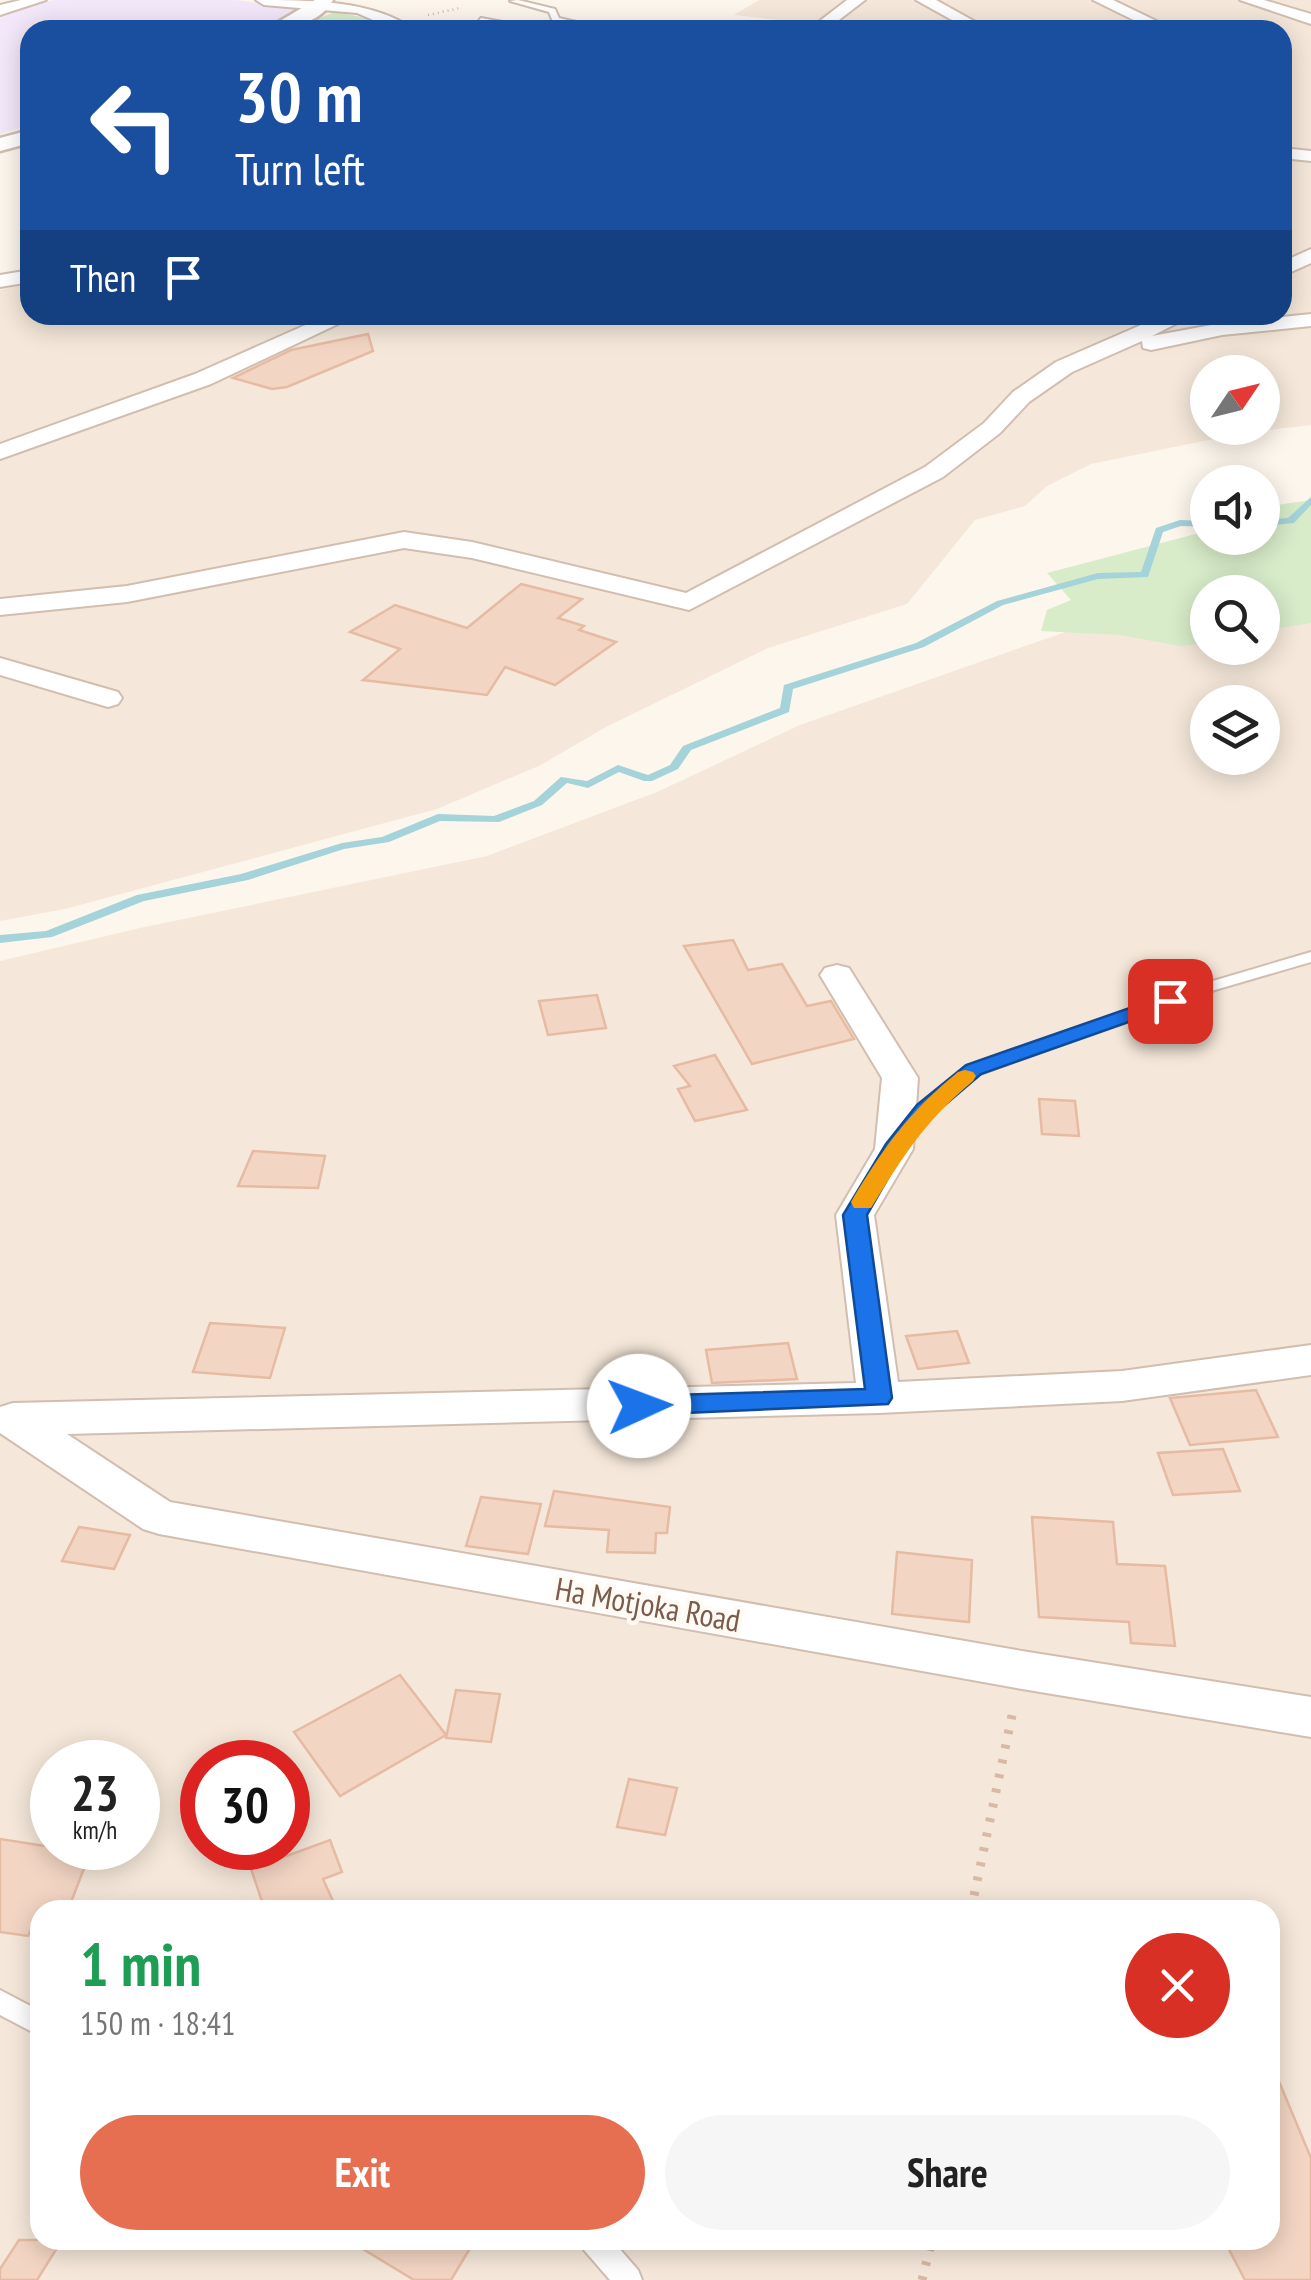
<!DOCTYPE html>
<meta charset="utf-8">
<style>
body{margin:0;font-family:"PT Sans Narrow",sans-serif;background:#f6f6f6;color:#222;height:100vh;display:flex;flex-direction:column;font-size:38px;white-space:nowrap}
*{box-sizing:border-box;margin:0}
p{font-size:32px;color:#767676}
.icon{flex:none;width:55px;height:55px;fill:none;stroke:currentColor;stroke-width:2;stroke-linecap:round;stroke-linejoin:round}
.map{position:relative;flex:1;overflow:hidden}
.details{position:absolute;left:30px;top:1900px;width:1250px;height:350px;display:flex;flex-direction:column;background:#fff;border-radius:30px;box-shadow:0 5px 25px #0003}
.details>*{flex:none}
.banner{position:absolute;left:20px;top:20px;width:1272px;height:305px;border-radius:30px;box-shadow:0 5px 25px #0003;background:#1a4fa0;color:#fff;overflow:hidden}
.needle{width:65px;rotate:55deg}
.tools{position:absolute;left:1190px;top:355px;display:grid;gap:20px}
.tools a{display:grid;place-items:center;width:90px;height:90px;border-radius:50%;background:#fff;box-shadow:0 5px 25px #0003;font-size:50px}
.speed{position:absolute;left:30px;top:1740px;display:flex;gap:20px;font-size:50px;font-weight:700;text-align:center}
.speed>*{display:grid;place-content:center;width:130px;height:130px;border-radius:50%;background:#fff;box-shadow:0 5px 25px #0003;line-height:1}
.speed small{font-size:25px;font-weight:400}
.speed .limit{border:15px solid #d22;background:#fff;color:#111}
.pin{position:absolute;display:grid;place-items:center;width:85px;height:85px;color:#fff;margin:-42px;border-radius:20px;box-shadow:0 5px 15px #0006}
.me{position:absolute;width:110px;margin:-55px;rotate:88deg;stroke-linejoin:round;filter:drop-shadow(0 0 8px #0008)}
.turn{display:flex;align-items:center;gap:35px;height:210px;padding:0 50px;font-size:45px}
.turn .icon{width:130px;height:130px;stroke-width:2.5}
.turn b{display:block;font-size:70px;line-height:85px}
.then{display:flex;align-items:center;height:95px;padding:0 50px;background:#0003;gap:20px;font-size:38px}
.round{display:grid;place-items:center;flex:none;width:105px;height:105px;border-radius:52px;background:#f6f6f6}
.summary{display:flex;align-items:center;justify-content:space-between;height:170px;padding:0 50px}
h1{font-size:60px;font-weight:700;line-height:75px;color:#1e9e55}
.primary-button{display:flex;gap:20px;margin-top:auto;padding:20px 50px}
.primary-button a{flex:1;height:115px;border-radius:60px;background:#e76f51;color:#fff;font-size:40px;font-weight:700;line-height:115px;text-align:center}
.primary-button a+a{background:#f6f6f6;color:#222}
.map>svg:first-child{display:block}
</style>
<div class="map">
<svg width="1311" height="2280" viewBox="0 0 1311 2280">
<rect width="100%" height="100%" fill="#fdf6ec"/>
<g fill="#f5e8da" fill-rule="evenodd">
<path d="M759,0H1311V425L1243,433L1091,464L1047,486L1025,506L975,520L907,604L768,648L606,727L541,765L437,809L65,909L0,921V290L30,282V315H1282V30H828L832,26L734,15ZM1208,372H1262V428H1208Z"/>
<path d="M1311,582V2280H0V961L140,928L487,856L657,792L800,725L1111,616L1207,605L1208,648H1262L1263,598ZM1208,702H1262V758H1208ZM52,1762H138V1848H52ZM202,1762H288V1848H202ZM40,1910H1270V2240H40Z"/>
</g>
<polygon fill="#f3e8fa" points="53,0 236,0 300,9 257,30 30,30 30,125 0,134 0,15"/>
<g fill="#d8ecc9">
<polygon points="335,12 382,21 386,27 385,30 289,30"/>
<polygon points="1311,500 1311,623 1263,631 1262,592 1208,592 1207,643 1180,646 1120,635 1041,631 1047,610 1071,600 1047,573 1207,531 1208,538 1262,538 1263,507"/>
</g>
<g fill="none" stroke-linecap="round" stroke-linejoin="round">
<g fill="#a5d3da" fill-rule="evenodd">
<polygon points="1311,497 1311,505 1294,523 1262,526 1262,520 1288,518"/>
<polygon points="1180,520 1208,521 1208,527 1181,526 1163,532 1148,577 1098,579 1003,605 924,647 793,689 789,712 691,750 678,769 652,781 644,781 619,772 588,788 567,783 542,805 499,822 440,821 389,842 344,849 248,880 144,901 52,937 0,943 0,935 46,931 137,895 241,874 342,843 382,837 438,814 494,816 534,801 561,777 587,781 618,765 648,775 670,765 683,746 780,708 784,685 916,643 997,601 1098,573 1141,572 1156,528"/>
</g>
</g>
<g fill="#f3d5c3" stroke="#e6bba3" stroke-width="2.5">
<polygon points="368,334 373,351 287,387 272,389 233,378 291,350"/>
<polygon points="521,584 582,599 558,618 584,626 579,630 616,642 555,685 505,667 487,695 363,680 400,649 350,632 395,605 467,628"/>
<polygon points="733,940 748,970 782,964 807,1006 831,1001 854,1039 752,1064 684,946"/>
<polygon points="597,995 606,1028 548,1035 539,1001"/>
<polygon points="715,1055 747,1110 695,1121 678,1089 690,1086 674,1066"/>
<polygon points="1039,1099 1075,1101 1079,1136 1042,1134"/>
<polygon points="253,1151 325,1156 318,1188 238,1186"/>
<polygon points="210,1323 285,1328 270,1378 193,1372"/>
<polygon points="957,1331 969,1363 918,1369 906,1336"/>
<polygon points="788,1343 797,1379 712,1383 706,1350"/>
<polygon points="1256,1390 1278,1437 1190,1445 1170,1398"/>
<polygon points="1223,1449 1240,1491 1173,1495 1158,1453"/>
<polygon points="554,1491 670,1507 667,1533 656,1533 655,1553 607,1552 609,1530 545,1526"/>
<polygon points="481,1497 541,1504 528,1554 466,1546"/>
<polygon points="1032,1517 1113,1522 1117,1564 1165,1566 1175,1646 1131,1643 1129,1622 1039,1617"/>
<polygon points="79,1527 130,1535 114,1569 62,1561"/>
<polygon points="897,1552 972,1560 969,1622 892,1614"/>
<polygon points="400,1675 446,1735 340,1796 294,1732"/>
<polygon points="456,1690 500,1694 491,1742 446,1738"/>
<polygon points="629,1779 677,1788 665,1835 617,1827"/>
<polygon points="0,1839 90,1853 68,1910 40,1910 28,1936 0,1932"/>
<polygon points="330,1840 342,1872 323,1879 337,1910 265,1910 251,1869"/>
<polygon points="1270,2060 1311,2158 1311,2280 1245,2280 1224,2240 1270,2240"/>
<polygon points="19,2240 62,2240 37,2280 0,2280 0,2269"/>
<polygon points="348,2240 475,2240 451,2280 414,2280"/>
</g>
<g fill="none" stroke-linecap="round" stroke-linejoin="round">
<defs>
<g id="service">
<polygon points="518,0 555,9 559,18 585,24 582,30 574,30 577,25 553,22 549,12 510,1"/>
<polygon points="481,18 525,26 529,28 524,30 478,22"/>
<polygon points="1311,952 1311,962 1208,992 980,1074 931,1114 907,1145 895,1145 892,1141 919,1106 968,1066 1196,986"/>
<polygon points="0,1990 40,2011 40,2036 0,2015"/>
<polygon points="580,2240 612,2240 638,2270 642,2280 610,2280 584,2250"/>
</g>
<g id="minor">
<polygon points="21,0 46,0 0,15 0,5"/>
<path d="M256,0C307,0 375,0 414,30H396L357,13L264,5Z"/>
<polygon points="847,0 865,0 826,30 808,30"/>
<polygon points="916,0 936,0 990,30 970,30"/>
<polygon points="1093,0 1113,0 1175,30 1154,30"/>
<polygon points="1240,0 1264,0 1311,14 1311,24"/>
<polygon points="1282,148 1311,151 1311,161 1282,158"/>
<polygon points="1311,249 1311,263 1282,276 1282,262"/>
<polygon points="30,270 30,282 0,287 0,275"/>
<polygon points="1311,314 1311,326 1222,335 1151,350 1143,348 1142,341 1072,372 1029,402 1000,433 943,477 689,610 472,558 404,548 127,602 0,615 0,599 127,586 404,532 472,542 686,593 925,467 984,423 1013,392 1056,362 1164,315 1193,315 1152,336 1222,323"/>
<polygon points="328,315 357,315 211,384 0,459 0,444 195,374"/>
<polygon points="0,658 118,692 122,698 118,704 108,707 0,675"/>
<polygon points="837,965 849,968 918,1078 913,1149 874,1215 898,1382 1122,1371 1311,1345 1311,1375 1122,1401 879,1413 67,1434 170,1502 1022,1651 1311,1697 1311,1737 1022,1689 159,1534 143,1529 0,1433 0,1407 13,1403 856,1383 836,1215 875,1149 882,1078 820,975 825,968"/>
</g>
<g id="tertiary">
<path d="M315,0H333C321,23 288,30 265,30Z"/>
<polygon points="30,130 30,143 0,151 0,138"/>
</g>
</defs>
<use href="#service" stroke="#d1beb0" stroke-width="4"/>
<use href="#minor" stroke="#d1beb0" stroke-width="4"/>
<use href="#tertiary" stroke="#d1beb0" stroke-width="5"/>
<polyline stroke="#d9b8a5" stroke-width="2.5" stroke-dasharray="1 4" stroke-linecap="butt" points="428,15 460,8"/>
<g stroke="#d9b8a5" stroke-width="9" stroke-dasharray="4 11" stroke-linecap="butt">
<polyline points="971,1910 1014,1706"/>
<polyline points="922,2280 932,2240"/>
</g>
<use href="#service" fill="#fff" fill-rule="evenodd"/>
<use href="#minor" fill="#fff" fill-rule="evenodd"/>
<use href="#tertiary" fill="#fff" fill-rule="evenodd"/>
</g>
<polygon fill="#1a73e8" stroke="#114b97" stroke-width="2.5" points="1170,994 1180,1001 1177,1005 981,1074 933,1115 903,1152 867,1215 892,1398 888,1404 639,1415 630,1412 626,1406 630,1399 639,1396 865,1389 843,1215 886,1144 917,1105 966,1065"/>
<path fill="#f59e0b" d="M965,1070L973,1072L976,1076L973,1081C923,1123 905,1154 871,1208H854L851,1202C883,1148 909,1112 958,1072Z"/>
<g text-anchor="middle" dominant-baseline="central" stroke-width="9" stroke-linejoin="round" paint-order="stroke">
<g font-size="32" fill="#7a5c4d" stroke="#fffaf3">
<text transform="translate(648 1604) rotate(10)">Ha Motjoka Road</text>
</g>
</g>
</svg>
<div class="tools">
<a><svg class="needle" viewBox="-14 -14 28 28"><path d="M0-13l5 13h-10z" fill="#e53935"/><path d="M0 13l5-13h-10z" fill="#767676"/></svg></a>
<a><svg class="icon" aria-label="sound" viewBox="0 0 24 24"><path d="M4 9h4l5-4v14l-5-4H4zM17 9q2 3 0 6"/></svg></a>
<a><svg class="icon" aria-label="search" viewBox="0 0 24 24"><circle cx="10" cy="10" r="6"/><path d="M15 15l6 6"/></svg></a>
<a><svg class="icon" aria-label="layers" viewBox="0 0 24 24"><path d="M12 4l9 5-9 5-9-5zM3 14l9 5 9-5"/></svg></a>
</div>
<div class="speed"><div>23<small>km/h</small></div><div class="limit">30</div></div>
<div class="pin" style="left:1170px;top:1001px;background:#d93025"><svg class="icon" aria-label="arrive" viewBox="0 0 24 24"><path d="M6 21V4h12l-3 4 3 4H6"/></svg></div>
<svg class="me" style="left:639px;top:1406px" viewBox="-20 -20 40 40"><circle r="19" fill="#fff"/><path d="M0-13L10 11 0 6-10 11z" fill="#1a73e8"/></svg>
<div class="banner">
<div class="turn"><svg class="icon" aria-label="left" viewBox="0 0 24 24"><path d="M17 20v-9H6M10 6l-5 5 5 5"/></svg><div><b>30 m</b>Turn left</div></div>
<div class="then">Then<svg class="icon" aria-label="arrive" viewBox="0 0 24 24"><path d="M6 21V4h12l-3 4 3 4H6"/></svg></div>
</div>
<section class="details">
<div class="summary"><div><h1>1 min</h1><p>150 m · 18:41</p></div><a class="round" style="background:#d93025;color:#fff"><svg class="icon" aria-label="close" viewBox="0 0 24 24"><path d="M6 6l12 12M18 6L6 18"/></svg></a></div>
<div class="primary-button"><a>Exit</a><a>Share</a></div>
</section>
</div>
